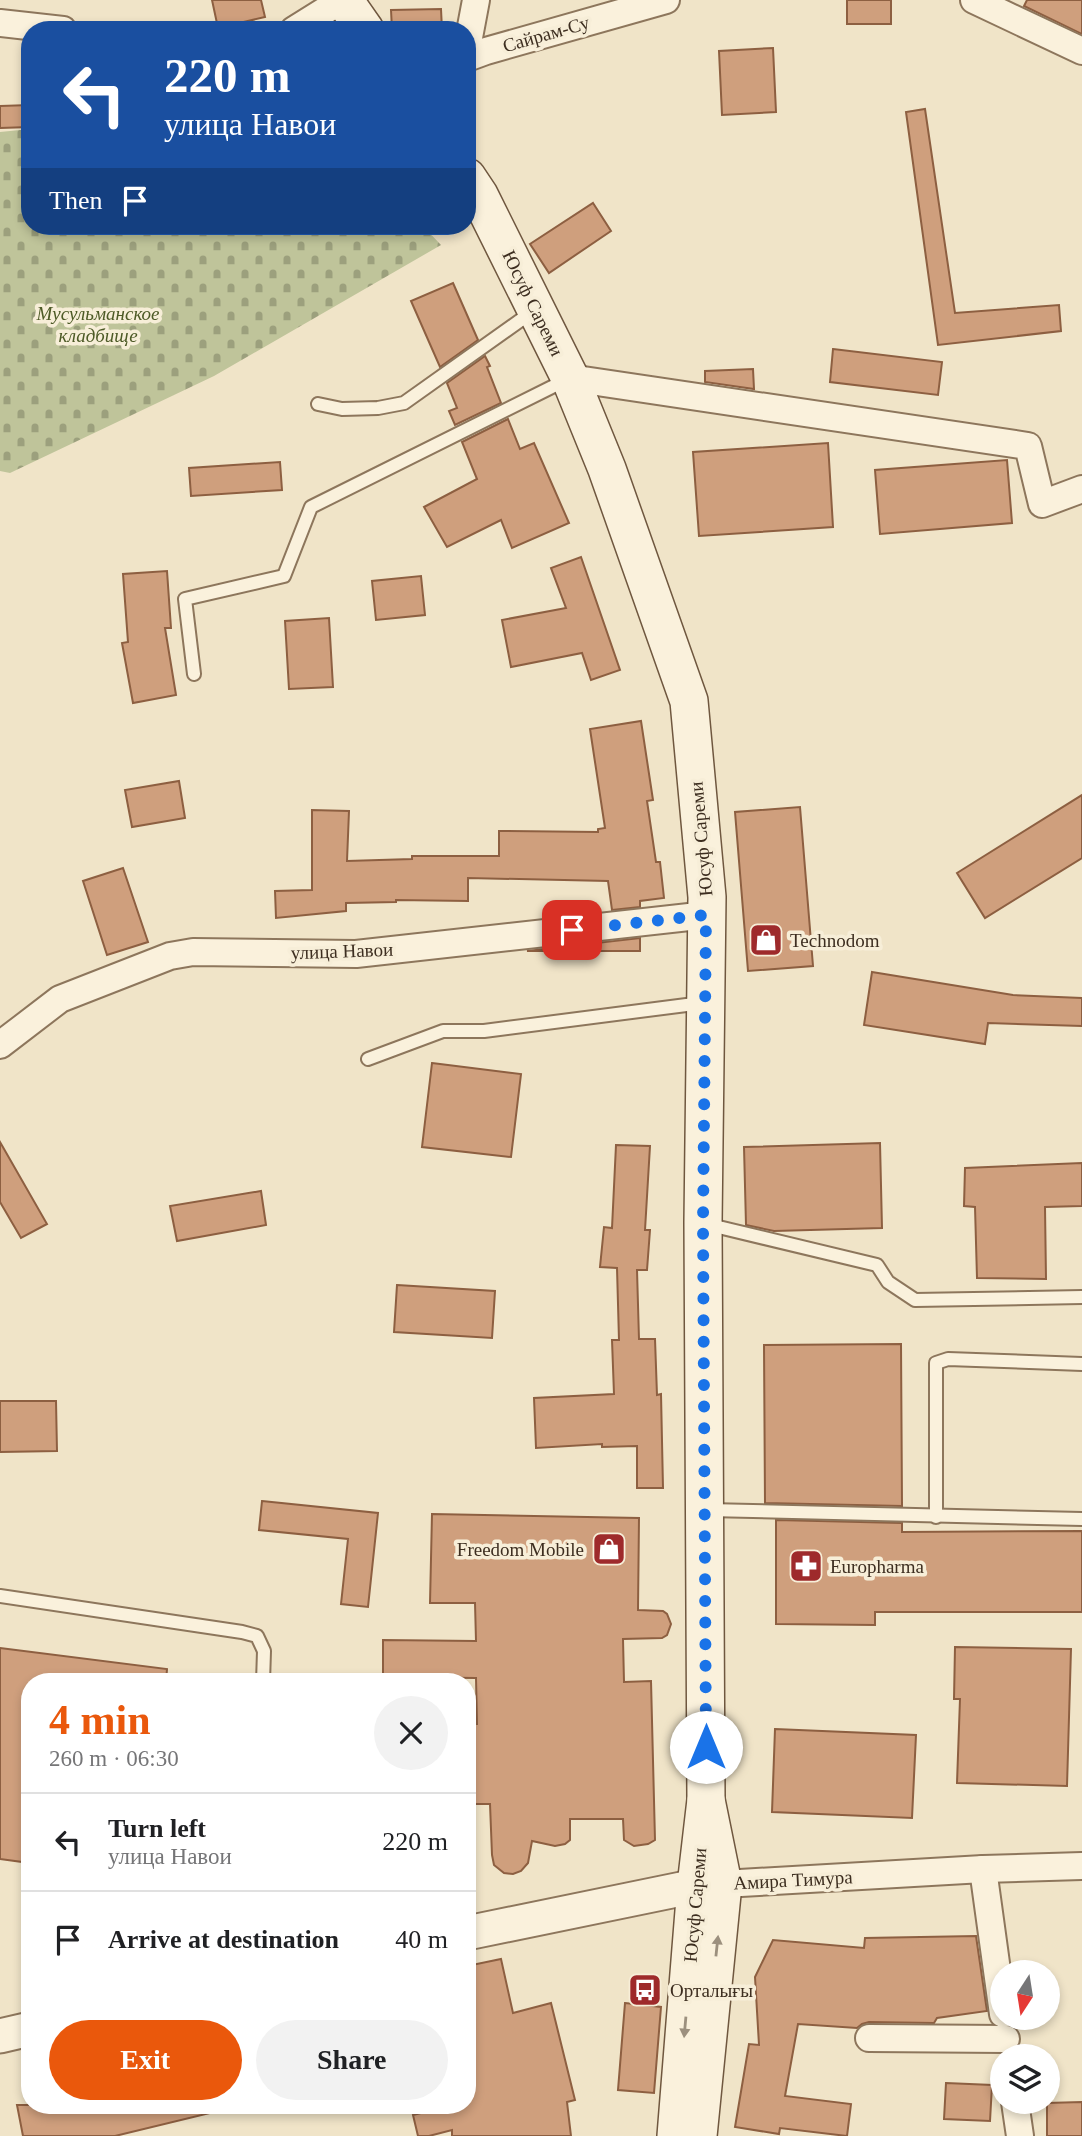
<!DOCTYPE html>
<meta charset="utf-8">
<style>
body{margin:0;font-family:Georgia,serif;background:#f2f2f2;color:#202124;height:100vh;display:flex;flex-direction:column;font-size:26px;white-space:nowrap}
*{box-sizing:border-box;margin:0}
p{font-size:23px;color:#757577}
.icon{flex:none;width:38px;height:38px;fill:none;stroke:currentColor;stroke-width:2;stroke-linecap:round;stroke-linejoin:round}
.map{position:relative;flex:1;overflow:hidden}
.drawer{position:absolute;left:21px;top:1673px;width:455px;height:441px;display:flex;flex-direction:column;background:#fff;border-radius:28px;box-shadow:0 4px 10px #0003}
.drawer>*{flex:none}
.hud{position:absolute;left:21px;top:21px;width:455px;height:214px;border-radius:28px;box-shadow:0 4px 10px #0003;background:#1a4fa0;color:#fff;overflow:hidden}
.needle{width:46px;rotate:192deg}
.buttons{position:absolute;left:990px;top:1960px;display:grid;gap:14px}
.buttons a{display:grid;place-items:center;width:70px;height:70px;border-radius:50%;background:#fff;box-shadow:0 4px 10px #0003;font-size:35px}
.pin{position:absolute;display:grid;place-items:center;width:60px;height:60px;color:#fff;margin:-30px;border-radius:14px;box-shadow:0 4px 10px #0006}
.me{position:absolute;width:77px;margin:-38px;rotate:0deg;stroke-linejoin:round;filter:drop-shadow(0 0 5px #0008)}
.turn{display:flex;align-items:center;gap:24px;height:147px;padding:0 28px;font-size:32px}
.turn .icon{width:91px;height:91px;stroke-width:2.5}
.turn b{display:block;font-size:49px;line-height:60px}
.then{display:flex;align-items:center;height:66px;padding:0 28px;background:#0003;gap:14px;font-size:26px}
.round{display:grid;place-items:center;flex:none;width:74px;height:74px;border-radius:37px;background:#f2f2f2}
.summary{display:flex;align-items:center;justify-content:space-between;height:119px;padding:0 28px}
h1{font-size:42px;font-weight:600;line-height:52px;color:#ea580c}
.primary-button{display:flex;gap:14px;margin-top:auto;padding:14px 28px}
.primary-button a{flex:1;height:80px;border-radius:42px;background:#ea580c;color:#fff;font-size:28px;font-weight:600;line-height:80px;text-align:center}
.primary-button a+a{background:#f2f2f2;color:#202124}
ul{padding:0;list-style:none}
li{display:flex;align-items:center;gap:21px;height:98px;padding:0 28px;border-top:2px solid #e0e0e0}
li div{flex:1}
li b{display:block;font-size:26px}
li em{font-style:normal}
.map>svg:first-child{display:block}
</style>
<div class="map">
<svg width="1082" height="2136" viewBox="0 0 1082 2136">
<defs>
<pattern id="cemetery-stones" width="16" height="16" patternUnits="userSpaceOnUse" patternTransform="scale(1.75)"><rect width="16" height="16" fill="#bfc49a"/><path d="M2 7V4a2 2 0 0 1 4 0v3zM10 15v-3a2 2 0 0 1 4 0v3z" fill="#9ca07d"/></pattern>
</defs>
<rect width="100%" height="100%" fill="#f0e4c8"/>
<polygon fill="url(#cemetery-stones)" points="30,129 30,226 423,226 441,245 214,376 10,473 0,471 0,132"/>
<g fill="#cf9f7d" stroke="#8d5f41" stroke-width="2">
<polygon points="212,0 261,0 265,17 218,28"/>
<rect x="847" y="0" width="44" height="24"/>
<polygon points="1027,0 1082,0 1082,34 1024,6"/>
<polygon points="441,9 442,30 392,30 391,10"/>
<polygon points="773,48 776,112 722,115 719,51"/>
<polygon points="30,105 30,127 0,128 0,106"/>
<polygon points="925,109 955,313 1059,305 1061,331 938,345 906,112"/>
<polygon points="593,203 611,231 549,273 530,244"/>
<polygon points="453,283 478,340 440,367 411,301"/>
<polygon points="833,349 942,362 938,395 830,382"/>
<polygon points="485,356 490,366 487,367 501,403 455,425 449,411 457,408 447,383"/>
<polygon points="753,369 754,389 705,382 705,371"/>
<polygon points="508,419 520,449 534,443 569,523 512,548 501,520 447,547 424,507 477,479 462,442"/>
<polygon points="828,443 833,527 699,536 693,452"/>
<polygon points="1007,460 1012,523 880,534 875,470"/>
<polygon points="280,462 282,490 191,496 189,468"/>
<polygon points="581,557 620,670 591,680 582,653 511,667 502,620 566,608 551,568"/>
<polygon points="167,571 171,628 165,628 176,695 133,703 122,643 128,642 123,574"/>
<polygon points="421,576 425,615 376,620 372,581"/>
<polygon points="329,618 333,687 289,689 285,621"/>
<polygon points="641,721 653,800 647,801 656,862 660,862 664,898 640,901 640,907 612,910 608,881 468,878 468,901 396,900 396,902 346,903 346,911 276,918 275,891 312,890 312,810 349,811 347,861 412,859 412,856 499,856 499,831 598,832 598,829 605,828 590,729"/>
<polygon points="179,781 185,818 132,827 125,790"/>
<polygon points="1082,795 1082,858 985,918 957,873"/>
<polygon points="800,807 813,966 748,971 735,812"/>
<polygon points="123,868 148,942 107,955 83,881"/>
<polygon points="640,938 640,951 527,951"/>
<polygon points="872,972 1013,995 1082,998 1082,1026 988,1023 985,1044 864,1025"/>
<polygon points="432,1063 521,1074 511,1157 422,1147"/>
<polygon points="0,1142 47,1224 21,1238 0,1202"/>
<polygon points="880,1143 882,1228 774,1231 746,1225 744,1147"/>
<polygon points="616,1145 650,1146 645,1230 650,1230 647,1270 637,1270 639,1339 655,1339 657,1395 661,1394 663,1488 637,1488 637,1446 602,1447 602,1444 536,1448 534,1398 614,1394 612,1340 619,1340 617,1268 600,1267 604,1227 612,1228"/>
<polygon points="1082,1163 1082,1206 1045,1207 1046,1279 977,1278 975,1207 964,1206 965,1168"/>
<polygon points="261,1191 266,1225 177,1241 170,1206"/>
<polygon points="397,1285 495,1291 492,1338 394,1332"/>
<polygon points="901,1344 902,1506 765,1503 764,1345"/>
<polygon points="0,1401 56,1401 57,1451 0,1452"/>
<polygon points="262,1501 378,1513 368,1607 341,1604 348,1539 259,1530"/>
<polygon points="432,1514 639,1518 638,1610 663,1611 667,1614 671,1624 667,1635 662,1638 623,1639 624,1682 651,1681 655,1840 648,1844 634,1846 624,1840 623,1819 570,1819 570,1840 565,1844 555,1846 532,1841 528,1863 521,1871 513,1874 504,1873 494,1865 492,1855 490,1804 467,1804 467,1724 477,1724 476,1678 383,1677 383,1640 476,1641 475,1603 430,1603"/>
<polygon points="776,1520 902,1523 902,1532 1082,1531 1082,1612 875,1612 875,1625 776,1624"/>
<polygon points="955,1647 1071,1649 1067,1786 957,1783 960,1699 954,1699"/>
<polygon points="0,1648 167,1669 166,1682 30,1682 30,1863 0,1859"/>
<polygon points="775,1729 916,1735 912,1818 772,1812"/>
<polygon points="976,1936 987,2011 937,2018 934,2023 869,2022 862,2024 857,2028 798,2024 785,2096 851,2104 847,2136 780,2128 779,2134 735,2127 749,2044 759,2045 755,1977 773,1940 864,1948 865,1938"/>
<polygon points="501,1959 513,2013 551,2003 575,2100 567,2102 571,2136 452,2136 452,2130 429,2136 418,2136 413,2115 452,2105 467,2105 467,1966"/>
<polygon points="625,2003 661,2007 654,2093 618,2090"/>
<polygon points="946,2083 992,2085 990,2121 944,2119"/>
<polygon points="1082,2102 1082,2136 1047,2136 1047,2103"/>
<polygon points="17,2105 210,2105 210,2113 115,2136 23,2136"/>
</g>
<g fill="none" stroke-linecap="round" stroke-linejoin="round">
<defs>
<g id="service">
<polyline points="318,404 342,409 378,408 404,403 532,312"/>
<polyline points="194,674 185,599 284,576 311,507 568,379"/>
<polyline points="368,1059 443,1031 484,1031 702,1003"/>
<polyline points="706,1224 877,1265 888,1282 915,1300 1082,1297"/>
<polyline points="708,1510 1082,1519"/>
<polyline points="936,1517 936,1363 948,1359 1082,1364"/>
<polyline points="0,1596 242,1632 257,1636 264,1651 263,1682"/>
</g>
<g id="minor">
<polyline points="974,0 1082,51"/>
<polyline points="0,23 63,30"/>
<polyline points="294,30 342,0"/>
<polyline points="467,48 476,0"/>
<polyline points="467,58 486,51 666,0"/>
<polyline points="570,378 1028,446 1042,504 1082,489"/>
<polyline points="0,1045 60,999 170,956 193,952 356,954 707,915"/>
<polyline points="983,1869 1003,2014"/>
<polyline points="723,1884 983,1869 1082,1866"/>
<polyline points="869,2038 1006,2039"/>
<polyline points="1015,2102 1020,2136"/>
</g>
<g id="tertiary">
<polyline points="467,1933 696,1886 720,1884"/>
<polyline points="0,2036 30,2029"/>
</g>
<g id="secondary">
<polyline points="344,0 365,30"/>
<polyline points="467,177 479,195 570,378 607,469 689,701 707,897 703,1223 706,1800"/>
<polyline points="676,2136 696,1886 706,1800 723,1884 698,2136"/>
</g>
</defs>
<use href="#service" stroke="#8d765c" stroke-width="16"/>
<use href="#minor" stroke="#8d765c" stroke-width="30"/>
<use href="#tertiary" stroke="#8d765c" stroke-width="37"/>
<use href="#secondary" stroke="#6f573f" stroke-width="40"/>
<use href="#service" stroke="#faf1dc" stroke-width="12"/>
<use href="#minor" stroke="#faf1dc" stroke-width="26"/>
<use href="#tertiary" stroke="#faf1dc" stroke-width="33"/>
<use href="#secondary" stroke="#faf1dc" stroke-width="37"/>
</g>
<defs><path id="oneway-solid" d="M-6-.8H1V-3.2L6.5 0L1 3.2V.8H-6Z" transform="scale(1.75)"/></defs>
<g fill="#9c907e">
<use href="#oneway-solid" transform="translate(717 1946) rotate(-84)"/>
<use href="#oneway-solid" transform="translate(685 2027) rotate(95)"/>
</g>
<g fill="none" stroke-linecap="round" stroke-linejoin="round">
<polyline stroke="#1a73e8" stroke-width="12" stroke-dasharray="0 21.6" points="572,930 706,915 703,1223 706,1747"/>
</g>
<defs>
<symbol id="shop-square" viewBox="-11 -11 22 22"><rect x="-9" y="-9" width="18" height="18" rx="4" fill="#9e2a2b" stroke="#f7eed8"/><path d="M-5-2.5h2.3a2.7 3.5 0 0 1 5.4 0H5L5.5 6h-11ZM-1.5-2.5h3a1.5 2.3 0 0 0-3 0Z" fill="#fff"/></symbol>
<symbol id="pharmacy-square" viewBox="-11 -11 22 22"><rect x="-9" y="-9" width="18" height="18" rx="4" fill="#9e2a2b" stroke="#f7eed8"/><path d="M-2-6h4v4h4v4h-4v4h-4v-4h-4v-4h4Z" fill="#fff"/></symbol>
<symbol id="bus-square" viewBox="-11 -11 22 22"><rect x="-9" y="-9" width="18" height="18" rx="4" fill="#9e2a2b" stroke="#f7eed8"/><path d="M-5-6H5V4H4V6H2V4H-2V6H-4V4H-5ZM-3.5-4V0h7V-4ZM-3.5 1.2v1.5H-2V1.2ZM2 1.2v1.5H3.5V1.2Z" fill="#fff"/></symbol>
</defs>
<g fill-rule="evenodd">
<use href="#shop-square" x="747" y="921" width="38" height="38"/>
<use href="#shop-square" x="590" y="1530" width="38" height="38"/>
<use href="#pharmacy-square" x="787" y="1547" width="38" height="38"/>
<use href="#bus-square" x="626" y="1971" width="38" height="38"/>
</g>
<g text-anchor="middle" dominant-baseline="central" stroke-width="7" stroke-linejoin="round" paint-order="stroke">
<g font-size="19" fill="#3d2e20" stroke="#f7eed8">
<text transform="translate(546 34) rotate(-16)">Сайрам-Су</text>
<text transform="translate(533 303) rotate(64)">Юсуф Сареми</text>
<text transform="translate(701 839) rotate(-95)">Юсуф Сареми</text>
<text transform="translate(342 951) rotate(-2)">улица Навои</text>
<text transform="translate(793 1880) rotate(-3)">Амира Тимура</text>
<text transform="translate(695 1905) rotate(-85)">Юсуф Сареми</text>
</g>
<g font-size="19" font-style="italic" fill="#4d5a26" stroke="#f7eed8">
<text x="98" y="313">Мусульманское<tspan x="98" dy="22">кладбище</tspan></text>
</g>
<g font-size="19" fill="#3d2e20" stroke="#f7eed8" text-anchor="start">
<text x="790" y="940">Technodom</text>
<text x="584" y="1549" text-anchor="end">Freedom Mobile</text>
<text x="830" y="1566">Europharma</text>
<text x="670" y="1990">Орталығы</text>
</g>
</g>
</svg>
<div class="buttons">
<a><svg class="needle" viewBox="-14 -14 28 28"><path d="M0-13l5 13h-10z" fill="#e53935"/><path d="M0 13l5-13h-10z" fill="#757577"/></svg></a>
<a><svg class="icon" aria-label="layers" viewBox="0 0 24 24"><path d="M12 4l9 5-9 5-9-5zM3 14l9 5 9-5"/></svg></a>
</div>
<div class="pin" style="left:572px;top:930px;background:#d93025"><svg class="icon" aria-label="arrive" viewBox="0 0 24 24"><path d="M6 21V4h12l-3 4 3 4H6"/></svg></div>
<svg class="me" style="left:706px;top:1747px" viewBox="-20 -20 40 40"><circle r="19" fill="#fff"/><path d="M0-13L10 11 0 6-10 11z" fill="#1a73e8"/></svg>
<div class="hud">
<div class="turn"><svg class="icon" aria-label="left" viewBox="0 0 24 24"><path d="M17 20v-9H6M10 6l-5 5 5 5"/></svg><div><b>220 m</b>улица Навои</div></div>
<div class="then">Then<svg class="icon" aria-label="arrive" viewBox="0 0 24 24"><path d="M6 21V4h12l-3 4 3 4H6"/></svg></div>
</div>
<section class="drawer">
<div class="summary"><div><h1>4 min</h1><p>260 m · 06:30</p></div><a class="round"><svg class="icon" aria-label="close" viewBox="0 0 24 24"><path d="M6 6l12 12M18 6L6 18"/></svg></a></div>
<ul>
<li><svg class="icon" aria-label="left" viewBox="0 0 24 24"><path d="M17 20v-9H6M10 6l-5 5 5 5"/></svg><div><b>Turn left</b><p>улица Навои</p></div><em>220 m</em></li>
<li><svg class="icon" aria-label="arrive" viewBox="0 0 24 24"><path d="M6 21V4h12l-3 4 3 4H6"/></svg><div><b>Arrive at destination</b></div><em>40 m</em></li>
</ul>
<div class="primary-button"><a>Exit</a><a>Share</a></div>
</section>
</div>
